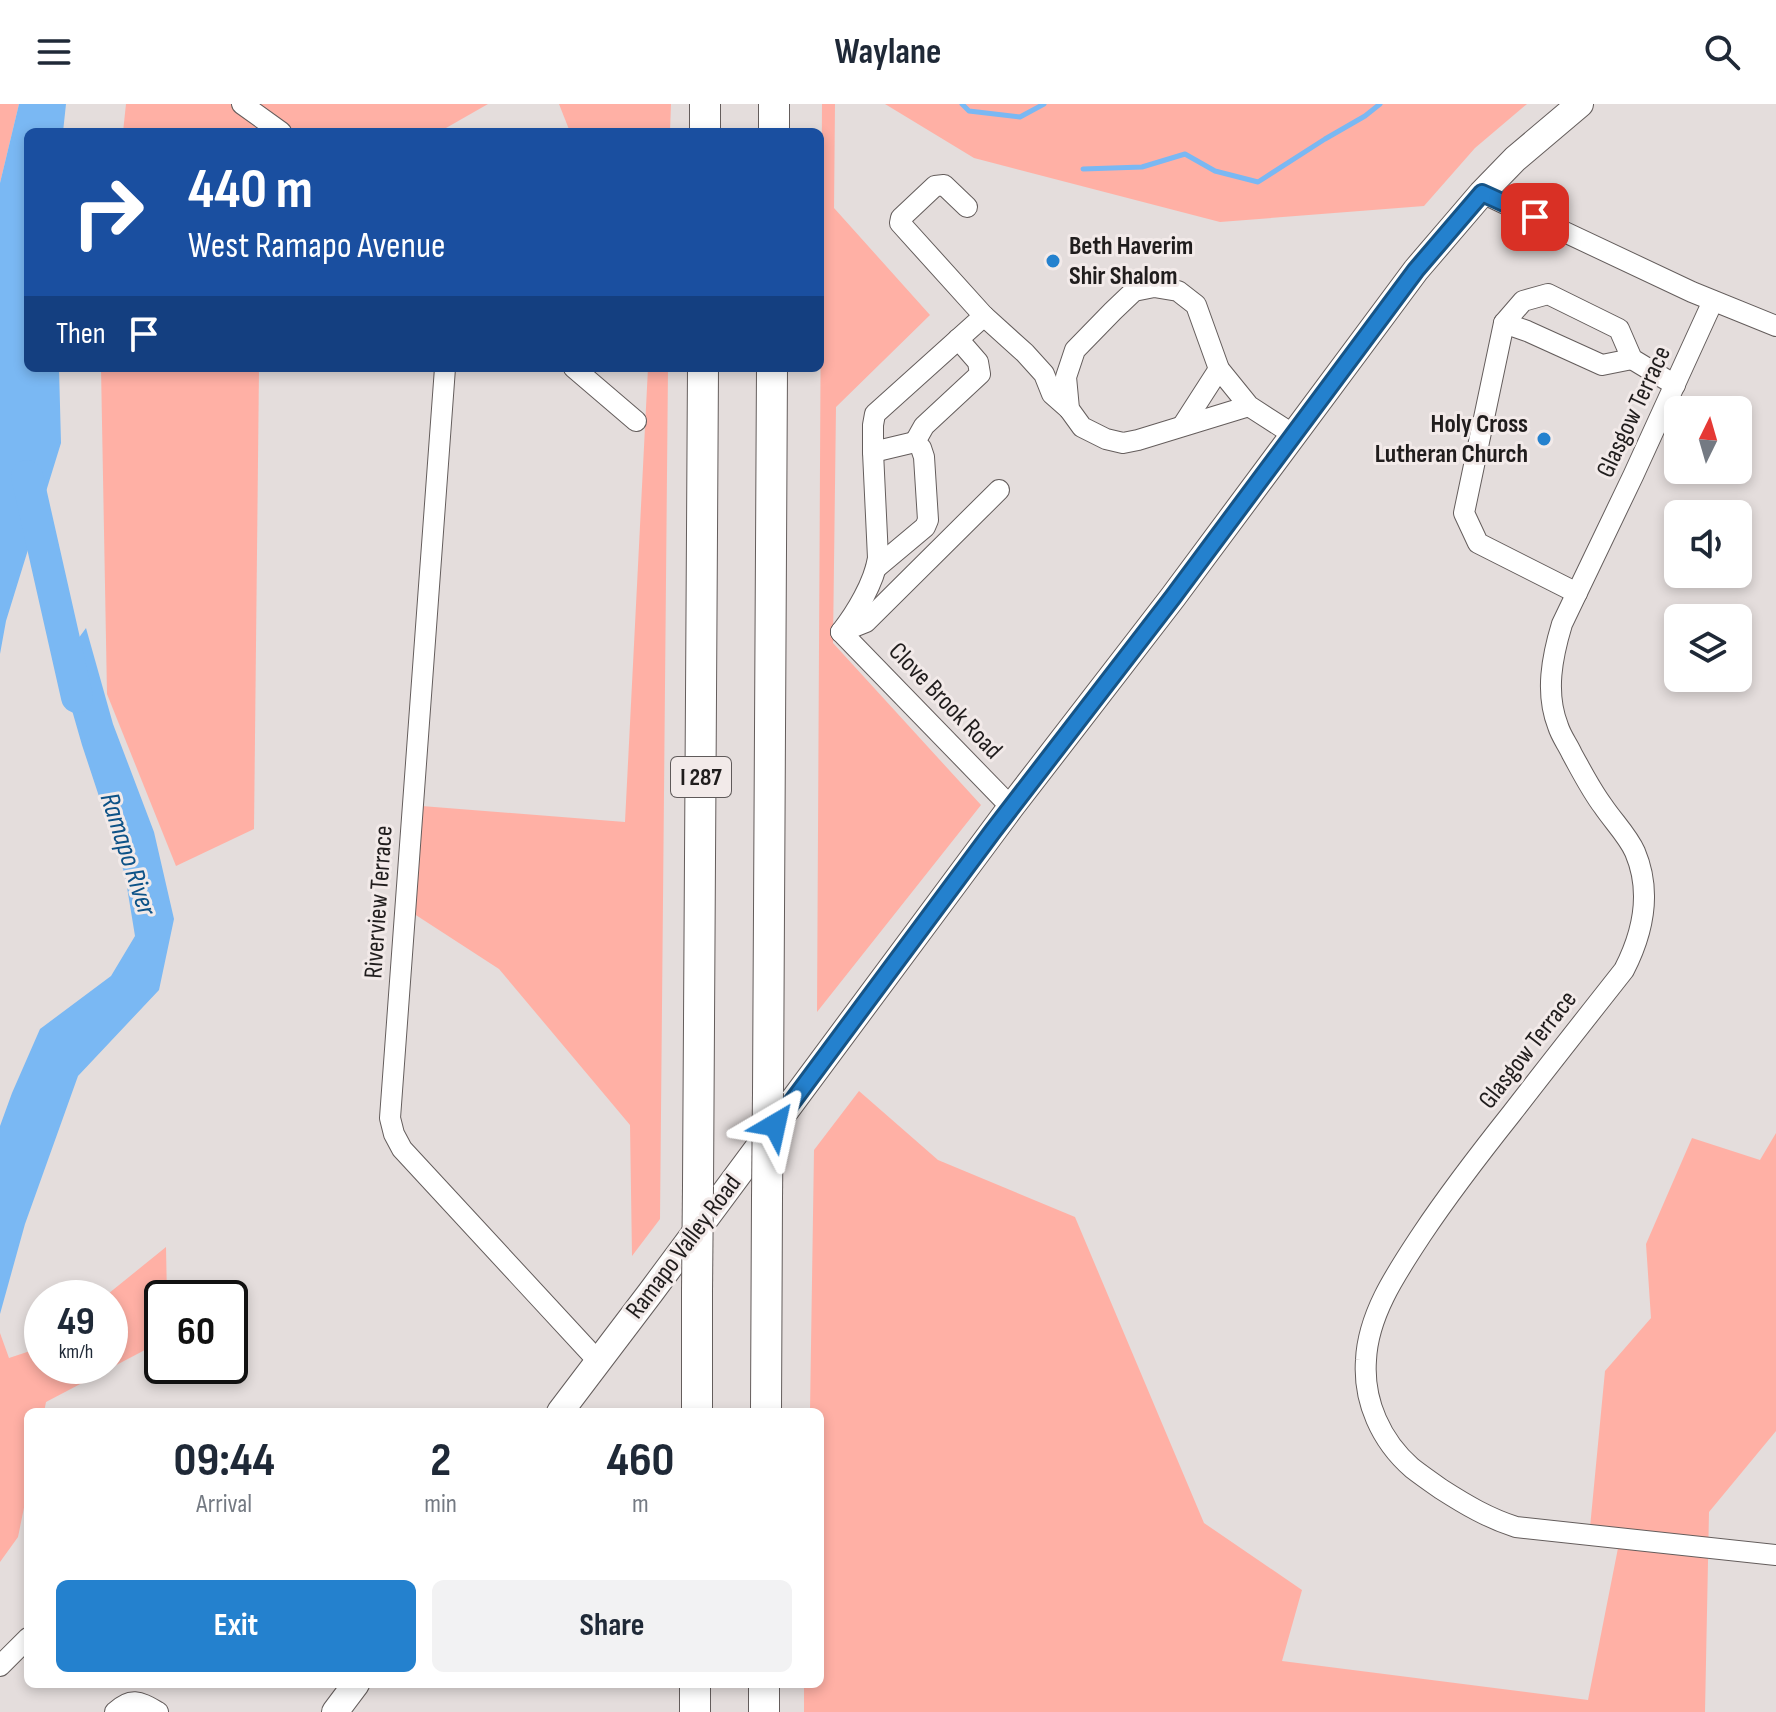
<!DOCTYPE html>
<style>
body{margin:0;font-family:"Sofia Sans Condensed",sans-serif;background:#f2f2f3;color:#1f2937;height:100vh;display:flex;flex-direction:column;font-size:30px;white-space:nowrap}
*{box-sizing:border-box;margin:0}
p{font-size:26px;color:#747a83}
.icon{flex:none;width:44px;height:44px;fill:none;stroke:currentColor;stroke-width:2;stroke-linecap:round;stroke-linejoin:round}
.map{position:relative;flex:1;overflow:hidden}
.details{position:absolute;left:24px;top:1304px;width:800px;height:280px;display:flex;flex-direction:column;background:#fff;border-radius:12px;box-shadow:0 4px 12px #0003}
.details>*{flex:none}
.guide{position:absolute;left:24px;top:24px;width:800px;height:244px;border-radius:12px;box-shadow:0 4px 12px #0003;background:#1a4fa0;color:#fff;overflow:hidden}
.needle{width:52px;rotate:5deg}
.buttons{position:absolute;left:1664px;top:292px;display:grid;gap:16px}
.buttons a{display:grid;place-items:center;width:88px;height:88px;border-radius:12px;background:#fff;box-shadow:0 4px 12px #0003;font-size:40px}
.speed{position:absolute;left:24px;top:1176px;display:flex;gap:16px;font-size:40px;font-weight:700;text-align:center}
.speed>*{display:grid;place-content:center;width:104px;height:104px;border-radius:50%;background:#fff;box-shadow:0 4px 12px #0003;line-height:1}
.speed small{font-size:20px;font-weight:400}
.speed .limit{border:4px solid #111;border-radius:12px;background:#fff;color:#111}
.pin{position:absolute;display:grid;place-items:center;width:68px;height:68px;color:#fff;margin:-34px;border-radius:16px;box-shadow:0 4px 12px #0006}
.me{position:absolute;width:88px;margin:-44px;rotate:36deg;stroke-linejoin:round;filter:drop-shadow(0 0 6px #0008)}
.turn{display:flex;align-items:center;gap:28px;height:168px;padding:0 32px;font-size:36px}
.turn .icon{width:104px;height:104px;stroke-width:2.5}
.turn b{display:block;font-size:56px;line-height:68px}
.then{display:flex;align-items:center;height:76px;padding:0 32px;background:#0003;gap:16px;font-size:30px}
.eta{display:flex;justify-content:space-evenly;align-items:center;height:136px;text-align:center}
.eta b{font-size:48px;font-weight:700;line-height:56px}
.cta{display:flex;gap:16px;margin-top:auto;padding:16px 32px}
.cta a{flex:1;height:92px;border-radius:12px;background:#2481ce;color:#fff;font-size:32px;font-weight:700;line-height:92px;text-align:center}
.cta a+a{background:#f2f2f3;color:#1f2937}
header{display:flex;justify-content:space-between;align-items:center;height:104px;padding:0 32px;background:#fff;font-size:36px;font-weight:700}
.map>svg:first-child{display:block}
</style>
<header><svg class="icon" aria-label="menu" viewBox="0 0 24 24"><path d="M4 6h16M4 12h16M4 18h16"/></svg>Waylane<svg class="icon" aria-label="search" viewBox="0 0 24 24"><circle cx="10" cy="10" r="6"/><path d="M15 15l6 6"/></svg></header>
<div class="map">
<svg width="1776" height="1608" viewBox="0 0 1776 1608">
<rect width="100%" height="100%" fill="#e4dddc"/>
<g fill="#ffb0a5">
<polygon points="0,0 19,0 0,79"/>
<polygon points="126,0 488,0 439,28 123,28"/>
<polygon points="559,0 671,0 670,28 570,28"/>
<polygon points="822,0 835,0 834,104 930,211 836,303 833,539 981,701 817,908"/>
<polygon points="885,0 1527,0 1475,44 1424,102 1220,118 974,54"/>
<polygon points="101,264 259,264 254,725 176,762 107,590"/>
<polygon points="648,264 668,264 660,1115 632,1152 630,1021 499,865 405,804 409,701 625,718"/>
<polygon points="859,987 938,1056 1075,1113 1204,1419 1302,1486 1282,1557 1588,1596 1619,1439 1589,1434 1605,1267 1651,1214 1646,1140 1692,1034 1760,1056 1776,1029 1776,1327 1709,1408 1705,1608 804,1608 804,1580 820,1580 820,1308 810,1308 814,1046"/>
<polygon points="166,1143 167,1194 162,1194 162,1237 46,1298 44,1308 28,1308 28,1384 18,1433 0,1458 0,1229 9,1254 42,1243 42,1262 110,1262 110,1194 103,1194"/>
</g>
<g fill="#7ab8f3">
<polygon points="19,0 66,0 63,28 28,28 28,264 59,264 61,339 6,517 0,550 0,79"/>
<polygon points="86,524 113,620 154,728 174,815 159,886 78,972 25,1120 0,1210 0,1022 12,989 40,925 111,872 135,832 125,771 82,641 59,561"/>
</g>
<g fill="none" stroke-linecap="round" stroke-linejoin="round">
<g stroke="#7ab8f3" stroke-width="5">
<polyline points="962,0 969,7 1020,13 1044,0"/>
<polyline points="1083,65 1142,63 1185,50 1215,67 1258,78 1325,35 1365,12 1380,0"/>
</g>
<polyline stroke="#7ab8f3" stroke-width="32" points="27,372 77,593"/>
<defs>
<g id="minor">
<polyline points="242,0 281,28"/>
<polyline points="1482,89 1692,188 1776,222"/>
<path d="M1713,197L1633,372L1562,520C1552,553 1545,589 1558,622C1561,632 1568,641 1572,650C1582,668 1591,686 1603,702C1613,717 1628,732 1635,748C1652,788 1643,829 1624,866C1587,913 1549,961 1512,1009C1481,1048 1450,1088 1422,1130C1397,1168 1368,1210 1366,1256C1363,1297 1381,1337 1412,1364C1421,1371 1431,1378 1441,1385C1466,1401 1488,1414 1516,1423L1776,1451"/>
<polyline points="984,212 1025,249 1044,270 1052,290 1069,305"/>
<polyline points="1504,219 1527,227 1602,261 1632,255"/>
<polyline points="445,264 390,1014 394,1030 402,1045 598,1257"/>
<polyline points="574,264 636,317"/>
<polyline points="1249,302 1138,336 1123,339 1106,335 1082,323 1069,305 1066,273 1075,246 1113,207 1134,187 1154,183 1178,187 1196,201 1219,265 1249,302 1294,331"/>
<polyline points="1183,321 1219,265"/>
<polyline points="873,348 915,338"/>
<polyline points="876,464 925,423 928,416 924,353 921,344 915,338 924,322 980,270 978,258 958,235"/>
<polyline points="1577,489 1478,439 1464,409 1504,219 1523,197 1548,190 1619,225 1632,255 1675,281"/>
<path d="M841,528C856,509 874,479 878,454L873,348V321L875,310L984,212L900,119L901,114L935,82L944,81L967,103"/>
<polyline points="841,528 1011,703"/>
<polyline points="841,528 866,518 999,386"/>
<polyline points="0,1562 28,1534"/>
<path d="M115,1608C132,1592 140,1598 158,1608"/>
</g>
<g id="major">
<polyline points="560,1308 651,1188 1011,703 1173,493 1416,166 1482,89 1515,55 1580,0"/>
<polyline points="335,1608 356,1580"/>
</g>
<g id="highway">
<polyline points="705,28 705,0"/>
<polyline points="774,28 774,0"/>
<polyline points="768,989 772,264"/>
<polyline points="698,1082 703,264"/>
<polyline points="697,1308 697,1187"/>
<polyline points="766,1308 767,1094"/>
<polyline points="695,1608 695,1580"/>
<polyline points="764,1608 764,1580"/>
</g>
</defs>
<use href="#minor" stroke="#645d5c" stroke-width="22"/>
<use href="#major" stroke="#645d5c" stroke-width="28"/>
<use href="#highway" stroke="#645d5c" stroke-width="32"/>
<use href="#minor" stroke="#fff" stroke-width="20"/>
<use href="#major" stroke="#fff" stroke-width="26"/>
<use href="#highway" stroke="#fff" stroke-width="30"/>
<defs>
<g id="highway-bridge">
<polyline points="767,1094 768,989"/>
<polyline points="697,1187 698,1082"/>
</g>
</defs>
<use href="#highway-bridge" stroke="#645d5c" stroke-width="32" stroke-linecap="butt"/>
<use href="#highway-bridge" stroke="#fff" stroke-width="30"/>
</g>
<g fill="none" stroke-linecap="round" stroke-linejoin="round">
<defs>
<polyline id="route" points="775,1021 993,727 1173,493 1416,166 1482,89 1535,113"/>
</defs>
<use href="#route" stroke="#175486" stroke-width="20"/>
<use href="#route" stroke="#2481ce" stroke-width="14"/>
</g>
<g fill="#2481ce" stroke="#f2eae9" stroke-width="3">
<circle cx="1053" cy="157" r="8"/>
<circle cx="1544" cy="335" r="8"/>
</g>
<g text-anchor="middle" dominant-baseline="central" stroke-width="6" stroke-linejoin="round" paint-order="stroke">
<rect fill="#f2eae9" stroke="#5f5a5a" stroke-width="2" x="671" y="653" width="60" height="40" rx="6"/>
<g font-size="24" font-weight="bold" fill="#201d1d">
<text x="701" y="673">I 287</text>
</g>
<g font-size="26" font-weight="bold" fill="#201d1d" stroke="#f2eae9" text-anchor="start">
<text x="1069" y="142">Beth Haverim<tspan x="1069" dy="30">Shir Shalom</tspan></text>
<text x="1528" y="320" text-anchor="end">Holy Cross<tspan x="1528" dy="30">Lutheran Church</tspan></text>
</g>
<g font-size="26" fill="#201d1d" stroke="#f2eae9">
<text transform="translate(1634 308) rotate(-65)">Glasgow Terrace</text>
<text transform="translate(945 597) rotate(46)">Clove Brook Road</text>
<text transform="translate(379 798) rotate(-86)">Riverview Terrace</text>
<text transform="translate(1528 946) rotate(-52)">Glasgow Terrace</text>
<text transform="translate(684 1143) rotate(-53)">Ramapo Valley Road</text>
</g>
<g font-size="28" font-style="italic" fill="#0d5287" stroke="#f2eae9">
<text transform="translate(128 750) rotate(72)">Ramapo River</text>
</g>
</g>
</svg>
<div class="buttons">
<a><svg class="needle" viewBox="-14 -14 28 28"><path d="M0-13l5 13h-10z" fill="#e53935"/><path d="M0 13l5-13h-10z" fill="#747a83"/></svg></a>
<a><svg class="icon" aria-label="sound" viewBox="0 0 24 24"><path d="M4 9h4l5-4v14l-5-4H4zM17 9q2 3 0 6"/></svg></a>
<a><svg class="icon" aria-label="layers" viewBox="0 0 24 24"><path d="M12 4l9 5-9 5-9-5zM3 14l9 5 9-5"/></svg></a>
</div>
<div class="speed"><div>49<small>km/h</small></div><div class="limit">60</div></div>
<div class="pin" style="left:1535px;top:113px;background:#d93025"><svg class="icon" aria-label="arrive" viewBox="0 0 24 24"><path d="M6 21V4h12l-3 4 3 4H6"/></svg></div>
<svg class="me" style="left:775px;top:1021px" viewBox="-20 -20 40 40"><path d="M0-17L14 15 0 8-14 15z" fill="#2481ce" stroke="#fff" stroke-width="4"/></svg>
<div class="guide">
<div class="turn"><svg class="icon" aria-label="right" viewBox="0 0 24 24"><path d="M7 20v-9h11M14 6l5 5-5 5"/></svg><div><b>440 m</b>West Ramapo Avenue</div></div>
<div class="then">Then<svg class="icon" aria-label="arrive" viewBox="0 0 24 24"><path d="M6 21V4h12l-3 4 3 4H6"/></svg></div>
</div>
<section class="details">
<div class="eta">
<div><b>09:44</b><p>Arrival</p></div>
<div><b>2</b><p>min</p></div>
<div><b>460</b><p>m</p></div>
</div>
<div class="cta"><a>Exit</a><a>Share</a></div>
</section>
</div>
